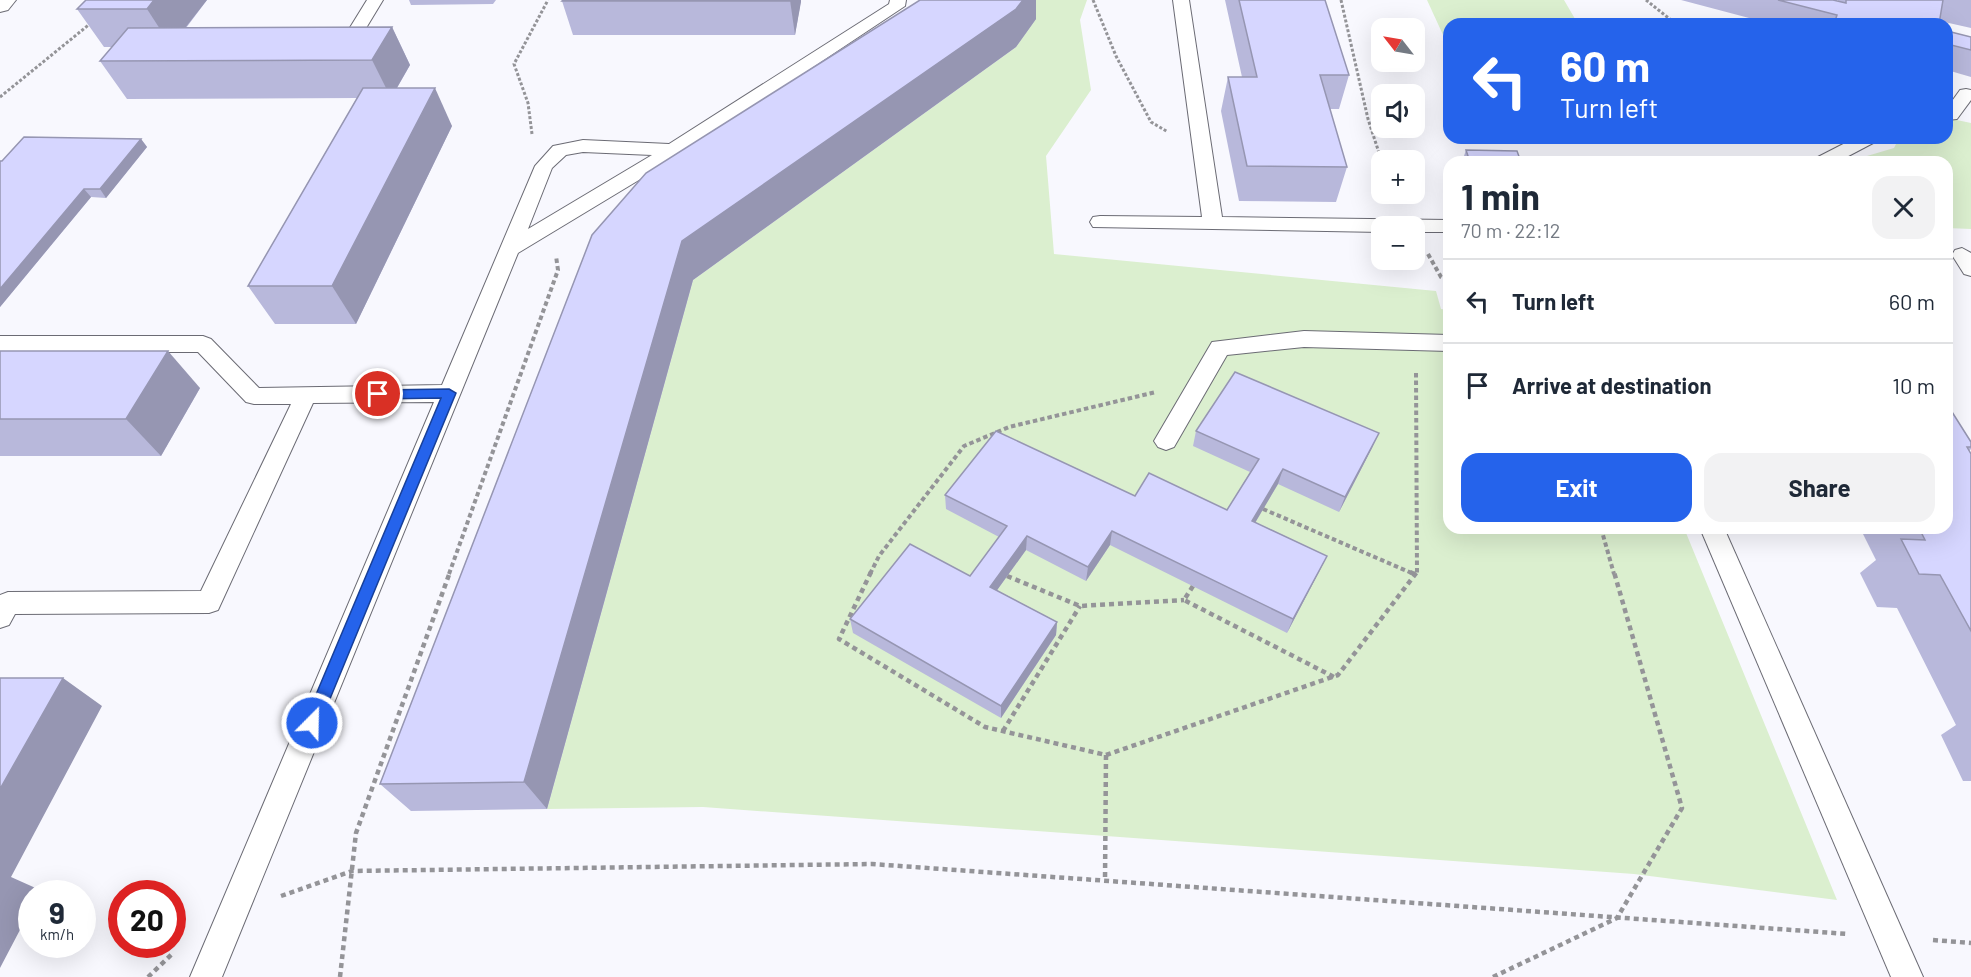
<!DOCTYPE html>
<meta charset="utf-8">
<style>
body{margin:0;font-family:Barlow,sans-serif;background:#f2f2f3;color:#1f2937;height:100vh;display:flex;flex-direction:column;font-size:22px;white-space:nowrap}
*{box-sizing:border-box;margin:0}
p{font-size:20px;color:#747a83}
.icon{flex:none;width:33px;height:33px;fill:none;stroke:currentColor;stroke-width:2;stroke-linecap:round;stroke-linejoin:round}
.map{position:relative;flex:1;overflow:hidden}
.side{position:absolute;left:1443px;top:156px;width:510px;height:378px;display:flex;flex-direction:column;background:#fff;border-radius:18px;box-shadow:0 6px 24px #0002}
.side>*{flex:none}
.hud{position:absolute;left:1443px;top:18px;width:510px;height:126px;border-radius:18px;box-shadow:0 6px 24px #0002;background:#2563eb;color:#fff;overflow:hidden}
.needle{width:39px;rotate:301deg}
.buttons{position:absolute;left:1371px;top:18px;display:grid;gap:12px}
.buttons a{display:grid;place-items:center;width:54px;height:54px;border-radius:12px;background:#fff;box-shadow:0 6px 24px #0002;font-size:30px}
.speed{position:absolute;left:18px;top:880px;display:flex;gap:12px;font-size:30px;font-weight:700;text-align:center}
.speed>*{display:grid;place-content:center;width:78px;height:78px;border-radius:50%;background:#fff;box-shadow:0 6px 24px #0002;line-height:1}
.speed small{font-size:15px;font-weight:400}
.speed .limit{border:9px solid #d22;background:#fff;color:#111}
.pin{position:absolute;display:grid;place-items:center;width:51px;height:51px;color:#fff;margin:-26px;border:3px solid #fff;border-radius:50%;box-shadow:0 2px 6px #0007}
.me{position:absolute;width:66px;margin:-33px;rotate:23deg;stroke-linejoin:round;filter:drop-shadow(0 0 4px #0008)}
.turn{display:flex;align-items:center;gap:21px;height:126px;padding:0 18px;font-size:27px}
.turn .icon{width:78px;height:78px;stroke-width:2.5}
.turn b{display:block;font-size:42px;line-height:51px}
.round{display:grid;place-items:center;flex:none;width:63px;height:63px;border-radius:18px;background:#f2f2f3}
.head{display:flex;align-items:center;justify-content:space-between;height:102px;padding:0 18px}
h1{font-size:36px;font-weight:700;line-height:45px}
.primary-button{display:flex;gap:12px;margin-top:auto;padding:12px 18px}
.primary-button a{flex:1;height:69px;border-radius:18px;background:#2563eb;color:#fff;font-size:24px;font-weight:700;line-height:69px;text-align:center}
.primary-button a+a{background:#f2f2f3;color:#1f2937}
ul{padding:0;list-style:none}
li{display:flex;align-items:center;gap:18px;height:84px;padding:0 18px;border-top:2px solid #e0e1e3}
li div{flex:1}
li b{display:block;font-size:22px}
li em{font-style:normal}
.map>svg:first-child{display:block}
</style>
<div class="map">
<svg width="1971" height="977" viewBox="0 0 1971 977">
<rect width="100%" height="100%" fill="#f8f8fe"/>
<g fill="#dbefcf">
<polygon points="1034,0 1087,0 1080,20 1091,90 1046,156 1054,254 1436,291 1441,309 1449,310 1449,528 1684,528 1837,900 1634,874 703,807 547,809 693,280 1016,47 1035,19"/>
<polygon points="1427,0 1564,0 1578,24 1449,24 1449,48"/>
<polygon points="1952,119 1971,123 1971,229 1947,228 1947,162 1863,162 1867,156 1894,148 1899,138 1947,138 1947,120"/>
</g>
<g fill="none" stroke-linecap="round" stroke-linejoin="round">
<defs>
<g id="lane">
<polygon points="367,0 383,0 357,43 328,43 326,39 328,35 346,34"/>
<path d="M890,0H906L905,6L682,154L518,253L222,977H190L434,402L313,403L218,610L209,613L15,614L9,625L0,628V595L8,592L201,591L291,404H254L246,402L198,352H0V336H203L211,339L259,388L442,385L535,166L553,146L583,140L669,144L889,4ZM583,152L652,155L528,229L552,168L566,155Z"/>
<polygon points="1173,0 1189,0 1222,217 1449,220 1449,232 1414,232 1414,226 1382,226 1382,232 1093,227 1090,222 1093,217 1100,216 1202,217"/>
<polygon points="1966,89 1971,90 1971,100 1957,119 1947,120 1947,108 1960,90"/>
<polygon points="1855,138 1878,138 1875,142 1837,162 1814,162 1816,158"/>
<polygon points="1962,248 1971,253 1971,276 1964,274 1952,255 1955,250"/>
<polygon points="1304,331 1449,335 1449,351 1304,347 1227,355 1174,447 1166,450 1158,447 1154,441 1212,342"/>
<polygon points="1700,528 1724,528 1923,977 1891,977"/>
</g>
<polygon id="street" points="0,0 16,0 8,10 0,12"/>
</defs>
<use href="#lane" stroke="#6b6b74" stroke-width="2"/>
<use href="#street" stroke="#6b6b74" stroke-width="2"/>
<g stroke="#949498" stroke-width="3" stroke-dasharray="3 2" stroke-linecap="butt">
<polyline points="1093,0 1116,56 1151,122 1168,132"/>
<polyline points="1341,0 1368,119 1382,162"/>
<polyline points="1646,0 1676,24"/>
<polyline points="0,97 91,23"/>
<polyline points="532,134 528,103 514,64 548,0"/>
</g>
<g stroke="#949498" stroke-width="4" stroke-dasharray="4.5 3" stroke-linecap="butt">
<polyline points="1428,254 1441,277 1449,282"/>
<polyline points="1416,373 1417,574"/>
<polyline points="1263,509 1414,574"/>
<polyline points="1601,528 1614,574"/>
<polyline points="449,574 558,270 556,256"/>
<polyline points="870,574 879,556 964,446 1009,427 1156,392"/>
</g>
<g stroke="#949498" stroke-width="4.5" stroke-dasharray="5 4" stroke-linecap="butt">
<polyline points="871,572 839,639 985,727 1106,755 1105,881"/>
<polyline points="1410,572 1417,575"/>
<polyline points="1007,576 1080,606 1184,600"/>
<polyline points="1193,586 1184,600 1334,677"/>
<polyline points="1003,731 1080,606"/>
<polyline points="1106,755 1338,675 1417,572"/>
<polyline points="281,896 352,871 872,864 1848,934"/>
<polyline points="1933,940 1971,943"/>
<polyline points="148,977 173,953"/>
<polyline points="340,977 356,833 450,572"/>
<polyline points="1493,977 1617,918 1682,808 1614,572"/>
</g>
<use href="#lane" fill="#fff" fill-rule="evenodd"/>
<use href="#street" fill="#fff" fill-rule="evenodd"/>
</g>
<g fill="#b8b8db">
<polygon points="207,0 186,28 392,27 410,65 397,88 452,126 356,324 275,324 248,286 357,98 127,99 100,61 112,47 104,47 77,9"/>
<polygon points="409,0 496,0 493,4 411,5"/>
<polygon points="801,0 795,35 573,35 562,1"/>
<polygon points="920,0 1036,0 1036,19 1016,47 693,280 547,809 411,811 380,784 592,235"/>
<polygon points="1225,0 1325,0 1349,75 1339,109 1330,109 1347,167 1336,202 1239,201 1221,111 1228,77 1242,77"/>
<polygon points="1681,0 1833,0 1838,1 1838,0 1971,0 1971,28 1940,21 1939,24 1768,24 1768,23"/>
<polygon points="1947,31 1971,37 1971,77 1947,70"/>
<polygon points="141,139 147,147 106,198 91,197 0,307 0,161"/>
<polygon points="1466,150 1521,162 1464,162 1463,159"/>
<polygon points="0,351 200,388 161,456 0,456"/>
<polygon points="1947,404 1971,442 1971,449 1969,451 1971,454 1971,781 1963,781 1941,735 1956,725 1897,608 1877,607 1860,573 1876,560 1860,528 1947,528"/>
<polygon points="1196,431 1379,433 1372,448 1339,512 1278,484 1255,522 1327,556 1287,633 1110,545 1086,581 1026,550 997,590 1057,622 1056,635 1001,718 853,633 850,619 970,576 999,537 946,509 945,495 1227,510 1250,472 1193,446"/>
</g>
<g fill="#9696b2">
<polygon points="154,0 207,0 171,46 147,9"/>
<polygon points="790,0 801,0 801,2 795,35"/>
<polygon points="1023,0 1036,0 1036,19 1016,47 693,280 547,809 524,782 682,241"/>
<polygon points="392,27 410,65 391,98 372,60"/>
<polygon points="435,88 452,126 356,324 332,286"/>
<polygon points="141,139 147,147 106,198 100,189"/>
<polygon points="84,189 91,197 0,307 0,289"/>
<polygon points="168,351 200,388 161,456 126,419"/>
<polygon points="1379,433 1372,448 1339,512 1345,497"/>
<polygon points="1283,469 1278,484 1248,535 1252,521"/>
<polygon points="1112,531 1110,545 1086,581 1088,567"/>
<polygon points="1027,536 1026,550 990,600 990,587"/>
<polygon points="1327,556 1320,570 1287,633 1293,619"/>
<polygon points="1057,622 1056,635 1001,718 1001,706"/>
<polygon points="63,678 102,706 11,877 40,890 38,894 32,894 32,907 0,968 0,789"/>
</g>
<g fill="#d6d6ff" stroke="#9696b2" stroke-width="1.5">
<polygon points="86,0 154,0 147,9 77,9"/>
<polygon points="563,0 790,0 790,1 562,1"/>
<polygon points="920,0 1023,0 1016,9 682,241 524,782 380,784 592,235 646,173"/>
<polygon points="1239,0 1325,0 1349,75 1320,75 1347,167 1247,166 1228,77 1257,77"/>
<polygon points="1778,0 1833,0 1846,3 1846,0 1943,0 1939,24 1834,24 1837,15"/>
<polygon points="1770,20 1785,24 1769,24"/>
<polygon points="392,27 372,60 100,61 128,28"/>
<polygon points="1947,31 1971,37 1971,50 1947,44"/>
<polygon points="363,88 435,88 332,286 248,286"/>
<polygon points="24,137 141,139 100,189 84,189 0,289 0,161 2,161"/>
<polygon points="1466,150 1517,151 1521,162 1470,162"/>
<polygon points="0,351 168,351 126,419 0,419"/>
<polygon points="1235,372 1379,433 1345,497 1283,469 1252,521 1327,556 1293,619 1112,531 1088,567 1027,536 990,587 1057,622 1001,706 850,619 910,544 970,576 1007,526 945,495 996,431 1135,496 1149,473 1227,510 1259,459 1196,431"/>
<polygon points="1947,404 1971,442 1971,447 1967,447 1971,454 1971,631 1940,575 1919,574 1901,539 1925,540 1919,528 1947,528"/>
<polygon points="0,678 63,678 0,789"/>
</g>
<polygon fill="#2563eb" stroke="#184099" stroke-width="1.5" points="449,389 456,393 320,723 317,728 312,730 306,728 304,723 441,398 378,399 371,394 378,390"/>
</svg>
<div class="buttons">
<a><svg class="needle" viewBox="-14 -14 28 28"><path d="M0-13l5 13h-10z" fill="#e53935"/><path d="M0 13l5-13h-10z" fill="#747a83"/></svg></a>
<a><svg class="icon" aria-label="sound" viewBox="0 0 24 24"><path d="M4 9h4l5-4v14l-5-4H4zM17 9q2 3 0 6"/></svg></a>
<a>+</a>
<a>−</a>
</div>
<div class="speed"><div>9<small>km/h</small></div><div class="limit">20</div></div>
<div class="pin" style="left:378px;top:394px;background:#d93025"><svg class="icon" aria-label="arrive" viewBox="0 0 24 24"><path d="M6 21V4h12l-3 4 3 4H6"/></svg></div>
<svg class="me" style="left:312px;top:723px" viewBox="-20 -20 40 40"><circle r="17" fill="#2563eb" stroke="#fff" stroke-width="3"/><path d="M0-11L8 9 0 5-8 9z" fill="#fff"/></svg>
<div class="hud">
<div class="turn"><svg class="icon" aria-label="left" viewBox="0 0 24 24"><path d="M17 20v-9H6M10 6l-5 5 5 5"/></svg><div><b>60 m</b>Turn left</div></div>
</div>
<section class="side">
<div class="head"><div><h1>1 min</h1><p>70 m · 22:12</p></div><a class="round"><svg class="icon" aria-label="close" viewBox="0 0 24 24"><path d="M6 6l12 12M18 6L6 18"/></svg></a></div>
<ul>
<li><svg class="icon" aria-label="left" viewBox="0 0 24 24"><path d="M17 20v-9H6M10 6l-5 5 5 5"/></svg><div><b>Turn left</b></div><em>60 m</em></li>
<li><svg class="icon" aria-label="arrive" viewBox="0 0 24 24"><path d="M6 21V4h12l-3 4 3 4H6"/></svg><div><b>Arrive at destination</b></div><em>10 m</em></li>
</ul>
<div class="primary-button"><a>Exit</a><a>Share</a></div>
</section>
</div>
